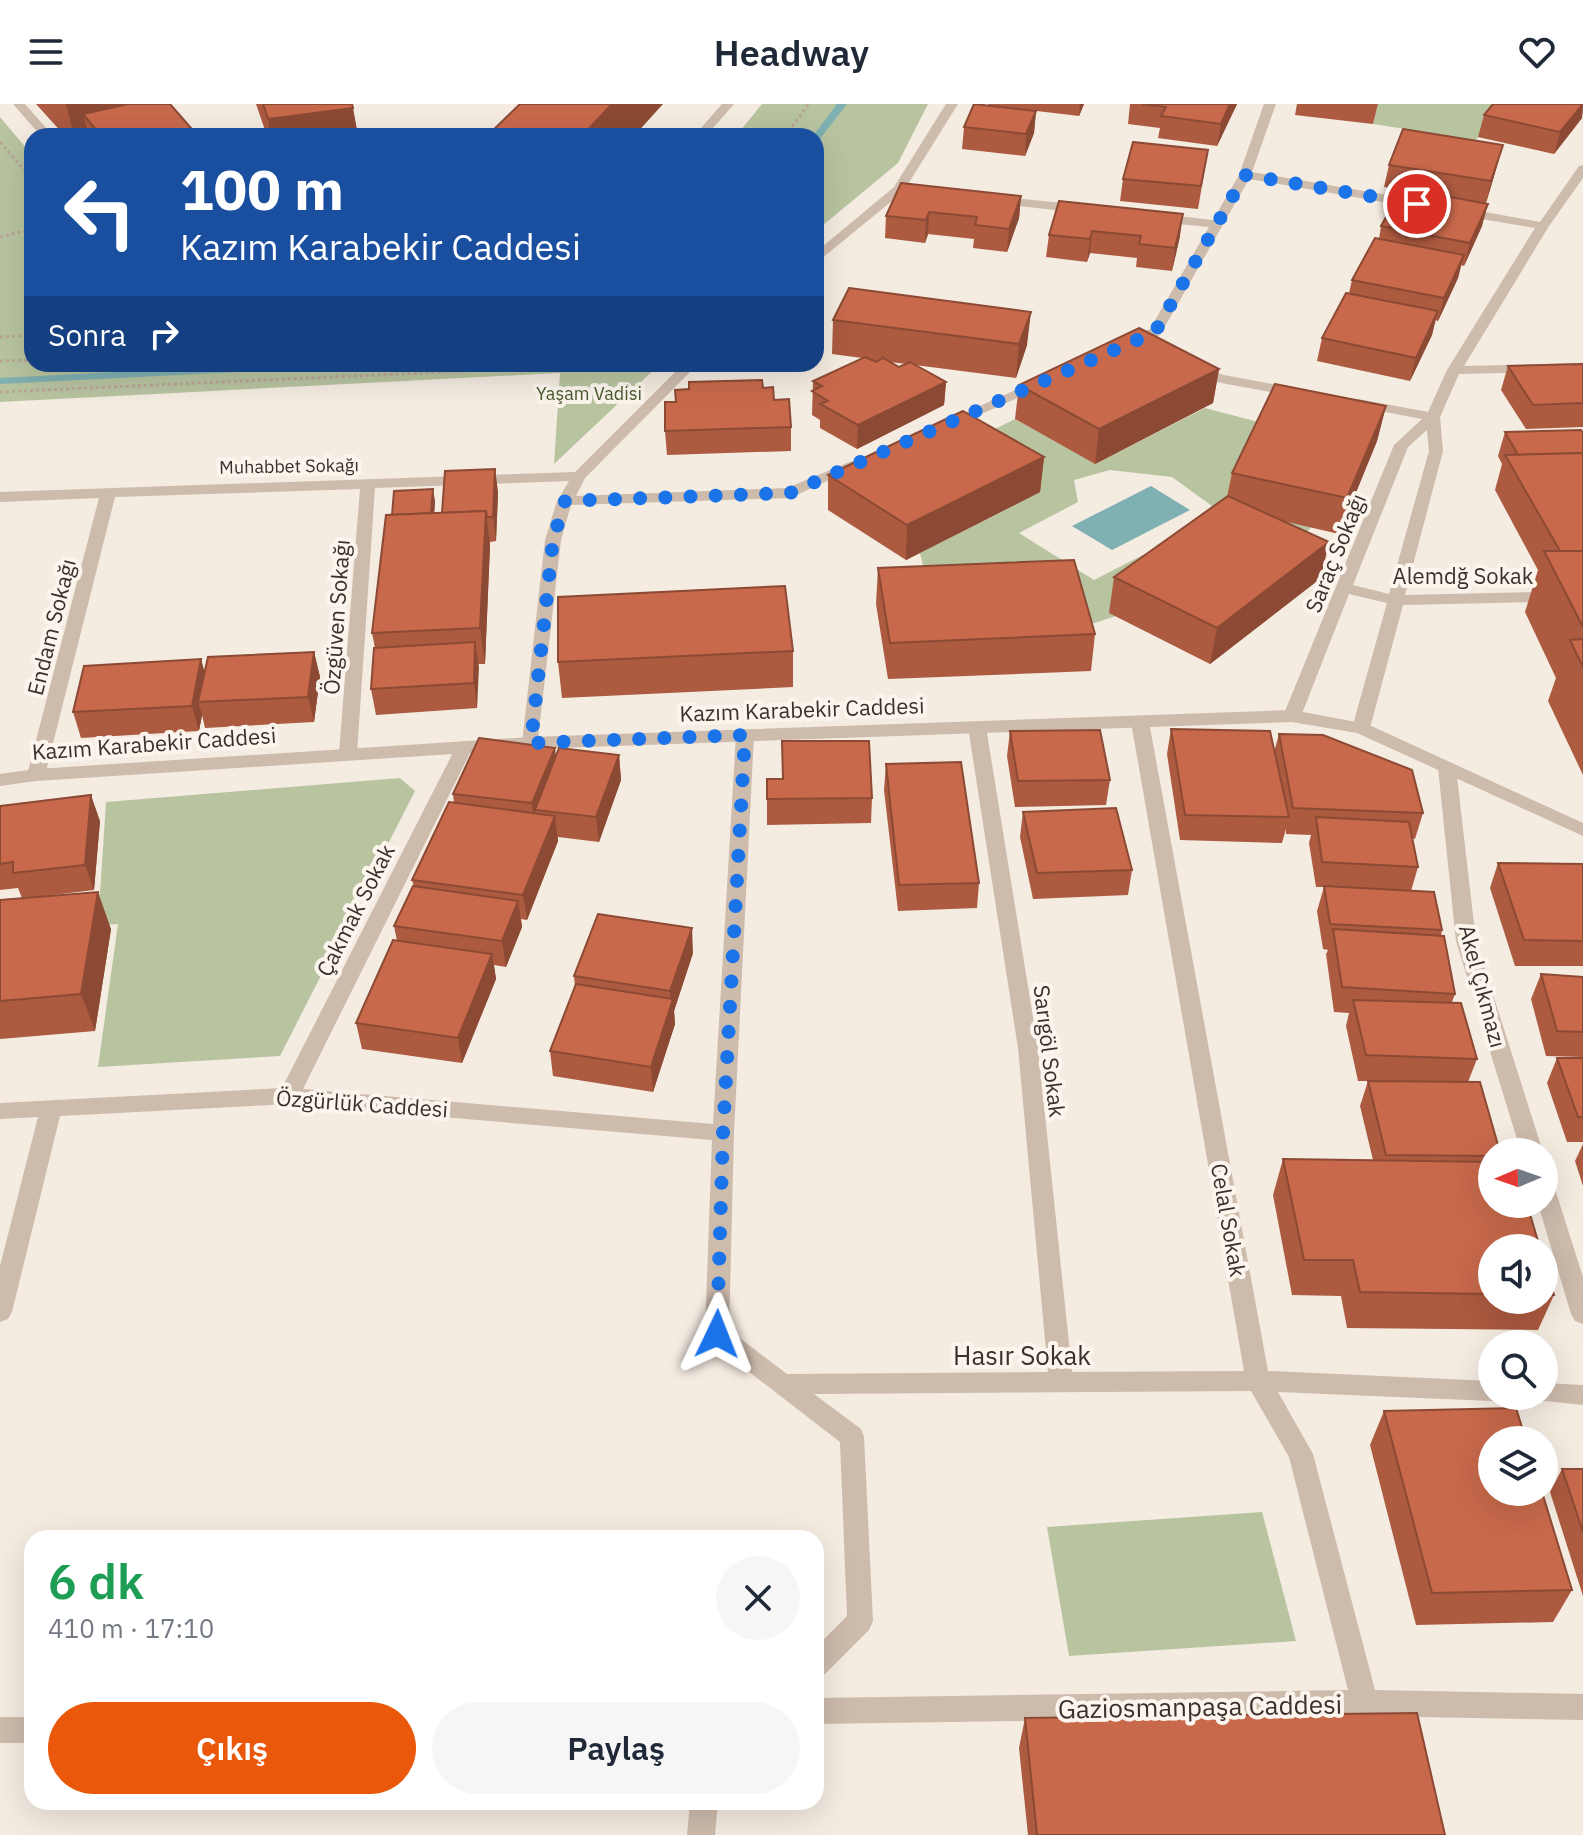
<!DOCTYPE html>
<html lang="tr">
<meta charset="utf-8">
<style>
body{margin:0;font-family:"IBM Plex Sans",sans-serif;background:#f6f6f7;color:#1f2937;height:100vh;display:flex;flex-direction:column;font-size:30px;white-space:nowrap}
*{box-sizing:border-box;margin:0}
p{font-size:26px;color:#747a83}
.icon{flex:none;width:44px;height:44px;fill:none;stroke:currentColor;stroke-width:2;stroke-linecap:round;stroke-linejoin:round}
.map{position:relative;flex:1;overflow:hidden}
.drawer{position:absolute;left:24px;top:1426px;width:800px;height:280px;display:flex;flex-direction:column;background:#fff;border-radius:24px;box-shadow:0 8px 32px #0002}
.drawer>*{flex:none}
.guide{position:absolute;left:24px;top:24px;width:800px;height:244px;border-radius:24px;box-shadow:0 8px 32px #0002;background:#1a4fa0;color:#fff;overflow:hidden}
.needle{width:52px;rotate:268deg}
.controls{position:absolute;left:1478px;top:1034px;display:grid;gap:16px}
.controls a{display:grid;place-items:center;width:80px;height:80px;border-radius:50%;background:#fff;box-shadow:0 8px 32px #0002;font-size:40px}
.pin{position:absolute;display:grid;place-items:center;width:68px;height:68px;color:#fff;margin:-34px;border:4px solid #fff;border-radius:50%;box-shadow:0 2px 8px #0007}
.me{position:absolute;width:88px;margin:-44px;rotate:2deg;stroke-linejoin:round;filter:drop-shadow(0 0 6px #0008)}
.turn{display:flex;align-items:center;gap:28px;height:168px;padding:0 24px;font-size:36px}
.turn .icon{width:104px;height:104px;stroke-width:2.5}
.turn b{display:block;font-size:56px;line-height:68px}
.then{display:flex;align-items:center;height:76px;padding:0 24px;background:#0003;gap:16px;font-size:30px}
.round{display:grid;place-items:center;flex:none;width:84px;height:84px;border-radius:42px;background:#f6f6f7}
.overview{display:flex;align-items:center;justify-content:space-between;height:136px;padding:0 24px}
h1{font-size:48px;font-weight:600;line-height:60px;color:#1e9e55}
.cta{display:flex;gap:16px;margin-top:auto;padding:16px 24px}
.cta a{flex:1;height:92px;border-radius:48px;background:#ea580c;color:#fff;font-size:32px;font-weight:600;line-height:92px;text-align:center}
.cta a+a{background:#f6f6f7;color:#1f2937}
header{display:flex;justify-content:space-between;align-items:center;height:104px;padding:0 24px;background:#fff;font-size:36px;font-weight:600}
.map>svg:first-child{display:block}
</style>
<header><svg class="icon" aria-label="menu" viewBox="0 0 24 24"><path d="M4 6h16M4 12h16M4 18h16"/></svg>Headway<svg class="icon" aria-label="heart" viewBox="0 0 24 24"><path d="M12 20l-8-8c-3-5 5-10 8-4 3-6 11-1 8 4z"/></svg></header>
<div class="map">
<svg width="1583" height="1731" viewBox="0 0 1583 1731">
<rect width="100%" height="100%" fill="#f4ebe1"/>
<g fill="#b8c4a0" fill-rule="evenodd">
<polygon points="762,0 928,0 898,59 816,127 816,32 736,32"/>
<polygon points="1378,0 1506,0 1476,36 1373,20"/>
<polygon points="0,13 32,51 32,260 660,260 554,360 560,269 0,298"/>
<path d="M1205,304L1266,320L1311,423L1285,457L1110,508L1116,512L1079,524L932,498L920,449L1039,388L961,342L1015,315L1095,360ZM1110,366L1172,373L1223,410L1094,476L1019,429L1078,398L1074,376Z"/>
<polygon points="400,674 415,687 280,952 98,963 118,820 0,830 0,799 100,790 106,698"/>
<polygon points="1262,1408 1296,1537 1069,1552 1047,1423"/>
</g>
<polygon fill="#7fb0b2" points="1151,382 1190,406 1112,446 1072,422"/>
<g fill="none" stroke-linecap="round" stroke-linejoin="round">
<g fill="#7fb0b2" fill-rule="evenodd">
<polygon points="837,0 847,0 819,36 816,37 816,32 813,32"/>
<polygon points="268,260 341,260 335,263 0,280 0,274"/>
</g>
<g stroke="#b9a596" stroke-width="3" stroke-dasharray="3 3" stroke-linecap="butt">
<polyline points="785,32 809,0"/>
<polyline points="0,38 32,75"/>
<polyline points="0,133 32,125"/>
<polyline points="0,233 32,231"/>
<polyline points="0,257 32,256"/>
<polyline points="0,288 619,260"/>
</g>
<g fill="#cdbbac" fill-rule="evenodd">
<polygon points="13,0 25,0 53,32 41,32"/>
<polygon points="722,0 734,0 706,32 694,32"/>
</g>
<g fill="#cdbbac" fill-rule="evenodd">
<polygon points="946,0 958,0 903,88 816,159 816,148 894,83"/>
<polygon points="1264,0 1276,0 1252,68 1423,97 1429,101 1423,105 1249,75 1160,231 1131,244 1121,244 1121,238 1150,225 1209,123 1158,118 1152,114 1158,110 1213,116 1239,71"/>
<path d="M1583,61V74L1549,122L1464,262L1583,259V267L1459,270L1440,313L1443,347L1405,491L1583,487V497L1403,501L1370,624L1361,630L1352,624L1387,499L1349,490L1301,612L1298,616H1286L1283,612L1394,341L1422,315L1358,303L1351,299L1358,295L1428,308L1447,266L1535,124L1458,111L1452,107L1458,103L1540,118L1579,62ZM1427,326L1429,347L1389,490L1353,481L1408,343Z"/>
<polygon points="995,92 1082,101 1088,105 1082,109 991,99 989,96"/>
<polygon points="683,260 698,260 585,374 576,392 787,384 847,359 852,357 860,362 790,394 571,401 561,436 537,643 531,645 522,639 545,436 557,397 569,377 375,384 357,649 348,655 339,649 360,385 115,393 45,671 36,677 27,671 99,394 0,398 0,388 575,368"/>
<polygon points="1194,262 1224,271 1299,285 1306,289 1299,293 1221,279 1189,269 1187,266"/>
<polygon points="1042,274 1049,278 1047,281 952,323 947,324 940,320"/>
<polygon points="1140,612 1149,618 1268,1267 1492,1277 1492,1292 1502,1292 1492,1297 1278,1288 1313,1350 1375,1586 1583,1590 1583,1616 1365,1612 816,1620 816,1594 1348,1586 1289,1353 1251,1287 814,1290 861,1325 864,1333 873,1517 869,1526 825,1570 816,1574 816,1543 847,1512 840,1338 709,1237 705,1230 712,1036 289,1000 60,1012 12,1208 8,1215 0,1218 0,1162 38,1013 0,1015 0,999 282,984 458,639 464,637 473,643 303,985 713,1020 736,631 745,625 754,631 734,1029 729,1226 787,1270 1048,1268 1018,944 968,623 977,617 986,623 1038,944 1072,1268 1244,1267 1131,618"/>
<polygon points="1447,658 1456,664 1476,837 1543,1048 1521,1048 1456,837 1438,664"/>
<polygon points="1544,1076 1552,1079 1555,1085 1583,1173 1583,1220 1575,1217 1571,1210 1538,1100 1544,1100"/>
<polygon points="1544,1279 1583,1281 1583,1301 1535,1296 1533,1292 1544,1292"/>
<rect x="0" y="1613" width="32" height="26"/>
<polygon points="690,1698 718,1698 715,1731 687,1731"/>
</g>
<polygon fill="#cdbbac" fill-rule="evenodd" points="1292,606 1367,620 1583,719 1583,732 1357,629 1292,618 531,645 36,677 0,682 0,670 36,665 531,633"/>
</g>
<g fill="#ac5a40" fill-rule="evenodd">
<polygon points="36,0 170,0 198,32 65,32"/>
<polygon points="256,0 352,0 358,32 267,32"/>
<polygon points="989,0 1084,0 1079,12 988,1"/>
<polygon points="1130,0 1237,0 1217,42 1158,34 1160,24 1128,20"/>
<polygon points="1297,0 1378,0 1373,20 1295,11"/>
<polygon points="1583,0 1582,14 1554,50 1478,33 1484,11"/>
<polygon points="1036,7 1034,29 1025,52 962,45 964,23"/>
<polygon points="1208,46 1198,105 1120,97 1123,75"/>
<polygon points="1389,61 1497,62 1486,99 1482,122 1464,162 1461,161 1458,174 1438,217 1435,216 1432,231 1410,277 1317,257 1322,234 1349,189 1352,176 1379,135 1381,122 1401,86 1384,83"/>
<polygon points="1021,92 1019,114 1007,148 973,144 974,135 928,130 925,139 885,134 886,112"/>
<polygon points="1059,97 1180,132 1172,167 1136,163 1137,154 1090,149 1087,158 1046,153 1049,131"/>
<path d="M833,216L1027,241L1016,274L915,261L946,278L944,301L857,345L820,324V316L812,311L813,277L862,254L832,250ZM890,258L906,260L899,263Z"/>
<polygon points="1583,260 1583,323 1526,325 1501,286 1508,262"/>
<polygon points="1219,265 1213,299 1095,360 1015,315 1019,281"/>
<polygon points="774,296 791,323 791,347 667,351 665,327 676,298"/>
<polygon points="1386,302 1377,337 1339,430 1283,417 1321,474 1210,560 1109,509 1114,473 1227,393 1232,369"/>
<polygon points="1505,328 1583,329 1583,671 1548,597 1556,574 1525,508 1538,466 1495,386 1502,360 1498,352"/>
<polygon points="1044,353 1040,388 906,456 828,406 828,371"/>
<polygon points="495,365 498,389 496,437 490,438 485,560 478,560 477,604 376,611 371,585 375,544 372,529 392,411 435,397 434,409 442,409"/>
<polygon points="878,464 1095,530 1091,567 888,575 876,500"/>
<polygon points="793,547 793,583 562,594 558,558"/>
<polygon points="314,548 320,573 314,618 205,624 202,611 199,627 81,634 73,608 205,569"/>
<polygon points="1171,625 1274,648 1279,630 1423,709 1415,735 1412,734 1418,763 1411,787 1442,826 1441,832 1455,890 1452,898 1477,955 1468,978 1492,1048 1492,1196 1544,1196 1544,1156 1554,1191 1538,1226 1347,1224 1341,1192 1292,1191 1273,1091 1283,1055 1373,1056 1360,1002 1368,977 1379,977 1358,977 1346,922 1349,909 1334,908 1326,850 1328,846 1323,845 1317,807 1324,783 1316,783 1309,739 1311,731 1286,730 1286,725 1282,739 1180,736 1167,650"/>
<polygon points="1010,627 1110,676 1106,701 1015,703 1007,652"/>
<polygon points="619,651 621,676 599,738 558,733 558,737 527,816 521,815 522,823 506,863 494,861 496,875 462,959 362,945 356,919 397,837 394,822 414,783 412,776 454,699 453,690 556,652"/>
<polygon points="886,660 979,779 977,804 898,807 884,686"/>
<polygon points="767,675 783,675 872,694 871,719 767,721"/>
<polygon points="0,702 100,717 94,786 45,792 111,825 95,927 0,935 0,796 22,794 18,784 0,786"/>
<polygon points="1023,708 1132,766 1128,791 1033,795 1020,733"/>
<polygon points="1498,759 1583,760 1583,862 1515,862 1490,784"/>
<polygon points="693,849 674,907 675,920 653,988 553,972 550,947 575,883 574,872"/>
<polygon points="1541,870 1583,873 1583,953 1546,952 1531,895"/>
<polygon points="1557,954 1583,954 1583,1038 1567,1038 1547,979"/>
<polygon points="1583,1040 1583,1082 1575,1057"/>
<polygon points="1384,1307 1572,1486 1553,1518 1416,1521 1370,1341"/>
<polygon points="1562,1365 1583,1365 1583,1492 1550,1388"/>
<polygon points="1025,1614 1445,1731 1028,1731 1019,1644"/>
</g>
<g fill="#8c4a34">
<polygon points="66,0 149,0 83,10 89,32 74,32"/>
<polygon points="612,0 663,0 634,32 582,32"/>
<polygon points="1080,0 1084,0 1079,12"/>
<polygon points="1230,0 1237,0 1217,42 1221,20"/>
<polygon points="1583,0 1582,14 1554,50 1560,28"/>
<polygon points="353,4 358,32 271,32 268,15"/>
<polygon points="1036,7 1034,29 1025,52 1026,30"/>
<polygon points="1503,41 1497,62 1486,99 1491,77"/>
<polygon points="1021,92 1019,114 1007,148 1009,125"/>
<polygon points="1488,100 1482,122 1464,162 1470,139"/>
<polygon points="929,108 928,130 925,139 926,116"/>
<polygon points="1183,110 1180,132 1172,167 1175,144"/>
<polygon points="1092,127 1090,149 1087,158 1090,135"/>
<polygon points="1464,151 1458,174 1438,217 1444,194"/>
<polygon points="1438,207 1432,231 1410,277 1416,254"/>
<polygon points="1031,208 1027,241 1016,274 1019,240"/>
<polygon points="1219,265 1213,299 1095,360 1099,325"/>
<polygon points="946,278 944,301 857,345 858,321"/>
<polygon points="1386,302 1377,337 1339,430 1347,394"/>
<polygon points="1044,353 1040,388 906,456 907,421"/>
<polygon points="495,365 498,389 496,437 493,413"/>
<polygon points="433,385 435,397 432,443 430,431"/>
<polygon points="486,407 490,443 485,560 480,524"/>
<polygon points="1329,438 1321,474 1210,560 1217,524"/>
<polygon points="475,538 479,563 477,604 474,579"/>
<polygon points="314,548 320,573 314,618 308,593"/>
<polygon points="201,555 208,580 198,598 202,611 199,627 192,602"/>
<polygon points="555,644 558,669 535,706 537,721 535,725 532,699"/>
<polygon points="619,651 621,676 599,738 596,713"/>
<polygon points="91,691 100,717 94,786 85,761"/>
<polygon points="555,712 558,737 527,816 523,791"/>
<polygon points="98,788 111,825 95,927 81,890"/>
<polygon points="518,797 522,823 506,863 502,837"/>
<polygon points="692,824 693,849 674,907 675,920 653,988 651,963 671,900 670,887"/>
<polygon points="492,850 496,875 462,959 458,934"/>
</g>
<g fill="#c8694b" stroke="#8c4a34" stroke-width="2">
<polygon points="128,0 170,0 198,32 101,32 83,10"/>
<polygon points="263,0 352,0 353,4 268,15"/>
<polygon points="520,0 612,0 582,32 487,32"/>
<polygon points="974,0 1036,7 1026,30 964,23"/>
<polygon points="1142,0 1230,0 1221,20 1161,12 1166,3"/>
<polygon points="1493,0 1583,0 1560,28 1484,11"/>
<polygon points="1403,25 1503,41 1491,77 1389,61"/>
<polygon points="1133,38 1208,46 1201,82 1123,75"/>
<polygon points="901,79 1021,92 1009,125 975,121 977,113 929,108 926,116 886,112"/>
<polygon points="1402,84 1488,100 1470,139 1381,122"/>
<polygon points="1059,97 1183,110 1175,144 1139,140 1141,132 1092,127 1090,135 1049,131"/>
<polygon points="1375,134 1464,151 1444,194 1352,176"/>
<polygon points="849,184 1031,208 1019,240 833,216"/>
<polygon points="1346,189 1438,207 1416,254 1322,234"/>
<polygon points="1139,224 1219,265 1099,325 1019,281"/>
<polygon points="865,253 876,258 883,254 899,263 910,258 946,278 858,321 820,300 828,297 812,287 822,282 813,277"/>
<polygon points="1583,260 1583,299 1533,301 1508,262"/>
<polygon points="762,276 763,284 773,283 774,296 789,295 791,323 665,327 665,298 676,298 675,286 689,285 689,278"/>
<polygon points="1275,280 1386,302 1347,394 1232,369"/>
<polygon points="963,307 1044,353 907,421 828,371"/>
<polygon points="1581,326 1583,329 1583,349 1518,351 1505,328"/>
<polygon points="1583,349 1583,447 1560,447 1505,351"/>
<polygon points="495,365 493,413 487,413 486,407 442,409 445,367"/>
<polygon points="433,385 431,409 392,411 394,387"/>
<polygon points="1228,392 1329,438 1217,524 1114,473"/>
<polygon points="486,407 480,524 372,529 386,411"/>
<polygon points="1544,447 1583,447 1583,523"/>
<polygon points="1074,456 1095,530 890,539 878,464"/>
<polygon points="785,482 793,547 558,558 558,493"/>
<polygon points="1583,535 1583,563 1570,536"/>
<polygon points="475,538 474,579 371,585 374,544"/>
<polygon points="314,548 308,593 198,598 208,553"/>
<polygon points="201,555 192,602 73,608 84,562"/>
<polygon points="1171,625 1270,627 1289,713 1185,711"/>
<polygon points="1100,626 1110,676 1018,677 1010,627"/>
<polygon points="1279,630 1323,631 1412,666 1423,709 1293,704"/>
<polygon points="479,634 555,644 532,699 453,690"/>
<polygon points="782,637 869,637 872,694 767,695 767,675 783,675"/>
<polygon points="559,644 619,651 596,713 535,706"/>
<polygon points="961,658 979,779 899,781 886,660"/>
<polygon points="91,691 85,761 13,769 13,758 0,760 0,702"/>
<polygon points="449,698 555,712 523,791 412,776"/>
<polygon points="1116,704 1132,766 1037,769 1023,708"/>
<polygon points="1316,713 1409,718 1418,763 1322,758"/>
<polygon points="1498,759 1583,760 1583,837 1524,836"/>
<polygon points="413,782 518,797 502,837 394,822"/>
<polygon points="1324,782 1434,788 1442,826 1330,820"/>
<polygon points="98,788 81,890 0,897 0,796"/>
<polygon points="598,810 692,824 670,887 574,872"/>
<polygon points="1333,825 1444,832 1455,890 1342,883"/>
<polygon points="393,836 492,850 458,934 356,919"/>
<polygon points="1541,870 1583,873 1583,928 1557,927"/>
<polygon points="576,880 673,895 651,963 550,947"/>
<polygon points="1353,896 1461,899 1477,955 1366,951"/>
<polygon points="1557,954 1583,954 1583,1013 1578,1013"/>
<polygon points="1368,977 1480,978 1500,1048 1492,1048 1492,1052 1386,1051"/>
<polygon points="1283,1055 1492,1058 1492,1100 1527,1100 1540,1144 1492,1144 1492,1190 1360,1188 1353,1156 1304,1156"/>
<polygon points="1544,1156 1554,1191 1544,1191"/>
<polygon points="1516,1304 1526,1336 1492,1336 1492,1388 1542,1388 1572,1486 1432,1489 1384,1307"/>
<polygon points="1562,1365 1583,1365 1583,1428"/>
<polygon points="1417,1609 1445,1731 1037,1731 1025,1614"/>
</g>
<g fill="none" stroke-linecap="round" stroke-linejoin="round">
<polyline stroke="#1a73e8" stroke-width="14" stroke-dasharray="0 25.2" points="717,1230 723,1029 745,631 531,639 553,436 565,397 790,389 1155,228 1245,71 1417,100"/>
</g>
<g text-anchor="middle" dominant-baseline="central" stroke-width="8" stroke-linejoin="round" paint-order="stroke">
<g font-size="18" fill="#4a5a2e" stroke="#fbf5ee">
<text x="589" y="289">Yaşam Vadisi</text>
</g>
<g font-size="18" fill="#3b302b" stroke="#fbf5ee">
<text transform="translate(289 362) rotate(-1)">Muhabbet Sokağı</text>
</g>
<g font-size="22" fill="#3b302b" stroke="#fbf5ee">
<text transform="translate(1335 449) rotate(-68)">Saraç Sokağı</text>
<text x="1463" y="471">Alemdğ Sokak</text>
<text transform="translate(336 513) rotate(-86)">Özgüven Sokağı</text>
<text transform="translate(51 523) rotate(-76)">Endam Sokağı</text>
<text transform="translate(802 605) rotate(-2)">Kazım Karabekir Caddesi</text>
<text transform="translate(154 639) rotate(-4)">Kazım Karabekir Caddesi</text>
<text transform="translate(355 806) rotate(-63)">Çakmak Sokak</text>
<text transform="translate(1483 882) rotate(75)">Akel Çıkmazı</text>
<text transform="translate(1050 947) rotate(83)">Sarıgöl Sokak</text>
<text transform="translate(362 999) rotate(4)">Özgürlük Caddesi</text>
<text transform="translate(1229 1116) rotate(80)">Celal Sokak</text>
</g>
<g font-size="26" fill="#3b302b" stroke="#fbf5ee">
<text x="1022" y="1251">Hasır Sokak</text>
<text transform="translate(1200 1602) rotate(-1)">Gaziosmanpaşa Caddesi</text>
</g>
</g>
</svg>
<div class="controls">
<a><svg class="needle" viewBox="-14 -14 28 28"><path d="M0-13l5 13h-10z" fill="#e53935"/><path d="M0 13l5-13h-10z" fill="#747a83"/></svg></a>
<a><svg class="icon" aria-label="sound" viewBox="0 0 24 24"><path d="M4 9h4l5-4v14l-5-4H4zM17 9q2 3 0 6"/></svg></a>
<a><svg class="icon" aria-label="search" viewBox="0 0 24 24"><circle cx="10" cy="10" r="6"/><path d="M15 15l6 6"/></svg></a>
<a><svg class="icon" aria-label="layers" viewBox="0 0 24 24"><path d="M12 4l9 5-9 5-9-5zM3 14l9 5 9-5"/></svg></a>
</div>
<div class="pin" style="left:1417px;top:100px;background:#d93025"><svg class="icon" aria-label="arrive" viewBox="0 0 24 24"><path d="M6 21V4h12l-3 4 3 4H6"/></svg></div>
<svg class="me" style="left:717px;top:1230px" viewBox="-20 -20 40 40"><path d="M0-17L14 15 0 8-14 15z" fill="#1a73e8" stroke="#fff" stroke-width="4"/></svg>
<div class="guide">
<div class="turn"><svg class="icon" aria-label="left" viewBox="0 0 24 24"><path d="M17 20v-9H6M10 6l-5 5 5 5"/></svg><div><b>100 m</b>Kazım Karabekir Caddesi</div></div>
<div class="then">Sonra<svg class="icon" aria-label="right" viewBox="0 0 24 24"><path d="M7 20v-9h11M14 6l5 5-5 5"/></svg></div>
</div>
<section class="drawer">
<div class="overview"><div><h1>6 dk</h1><p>410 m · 17:10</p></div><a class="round"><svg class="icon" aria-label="close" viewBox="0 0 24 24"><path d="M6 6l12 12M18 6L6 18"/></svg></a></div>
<div class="cta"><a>Çıkış</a><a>Paylaş</a></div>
</section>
</div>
